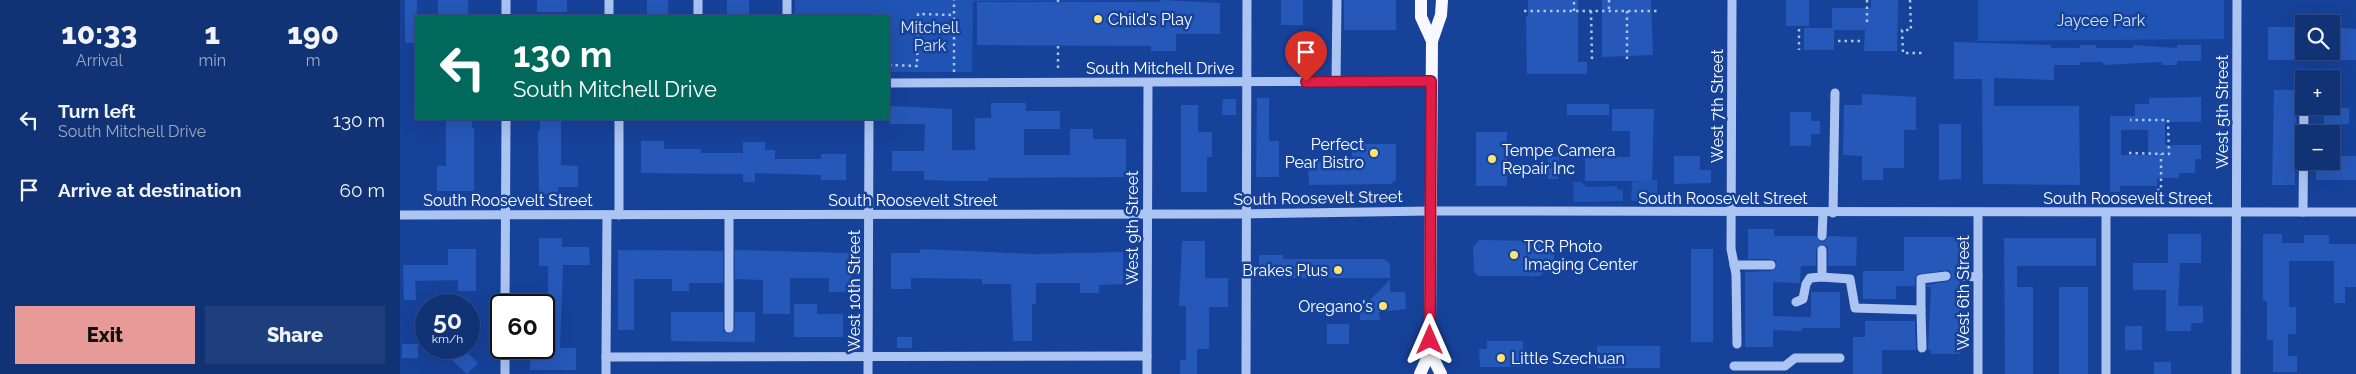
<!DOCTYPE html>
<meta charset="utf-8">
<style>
body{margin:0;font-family:Raleway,sans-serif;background:#1e3e7c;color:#f1f3f6;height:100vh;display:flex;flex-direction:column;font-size:19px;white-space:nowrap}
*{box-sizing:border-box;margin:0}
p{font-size:16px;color:#9caac5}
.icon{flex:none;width:28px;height:28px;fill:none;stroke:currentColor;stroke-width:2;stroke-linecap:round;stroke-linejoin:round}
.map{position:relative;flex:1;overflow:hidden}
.side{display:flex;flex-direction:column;background:#113274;width:400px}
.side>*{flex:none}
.hud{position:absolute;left:15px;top:15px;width:475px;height:105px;border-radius:0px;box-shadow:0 5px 20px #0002,0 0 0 1px #304d86;background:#00695c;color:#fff;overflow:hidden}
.fabs{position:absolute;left:1895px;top:15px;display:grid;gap:10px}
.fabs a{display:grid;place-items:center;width:45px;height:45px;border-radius:0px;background:#113274;box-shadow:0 5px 20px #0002,0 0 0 1px #304d86;font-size:25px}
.speed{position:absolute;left:15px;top:294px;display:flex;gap:10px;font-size:25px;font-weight:700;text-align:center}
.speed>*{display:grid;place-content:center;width:65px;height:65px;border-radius:50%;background:#113274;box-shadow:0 5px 20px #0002,0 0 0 1px #304d86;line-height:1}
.speed small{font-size:12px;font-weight:400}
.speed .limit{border:2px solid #111;border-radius:8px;background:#fff;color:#111}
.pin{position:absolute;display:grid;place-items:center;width:42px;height:42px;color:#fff;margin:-51px -21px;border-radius:50% 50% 50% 0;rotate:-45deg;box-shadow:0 0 5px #0007}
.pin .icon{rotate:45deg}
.me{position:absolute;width:55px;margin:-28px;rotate:0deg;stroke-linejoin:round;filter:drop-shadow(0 0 4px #0008)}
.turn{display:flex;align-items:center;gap:18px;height:105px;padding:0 15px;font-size:22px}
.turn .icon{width:65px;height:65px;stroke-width:2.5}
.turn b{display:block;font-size:35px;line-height:42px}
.eta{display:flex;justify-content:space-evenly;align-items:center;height:85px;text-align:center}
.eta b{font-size:30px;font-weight:800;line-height:35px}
.button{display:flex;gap:10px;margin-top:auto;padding:10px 15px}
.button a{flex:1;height:58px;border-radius:0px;background:#e69b98;color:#111;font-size:20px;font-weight:800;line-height:58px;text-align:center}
.button a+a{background:#1e3e7c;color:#f1f3f6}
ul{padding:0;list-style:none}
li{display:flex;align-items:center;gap:15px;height:70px;padding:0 15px}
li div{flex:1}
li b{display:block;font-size:19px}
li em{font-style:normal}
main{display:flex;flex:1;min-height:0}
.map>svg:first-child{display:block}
</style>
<main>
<section class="side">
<div class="eta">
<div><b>10:33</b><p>Arrival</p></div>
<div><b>1</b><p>min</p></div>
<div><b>190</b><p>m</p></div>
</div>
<ul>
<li><svg class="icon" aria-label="left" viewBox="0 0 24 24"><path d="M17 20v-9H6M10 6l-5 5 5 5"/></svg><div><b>Turn left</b><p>South Mitchell Drive</p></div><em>130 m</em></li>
<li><svg class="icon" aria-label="arrive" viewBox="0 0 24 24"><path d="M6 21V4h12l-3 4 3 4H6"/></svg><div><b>Arrive at destination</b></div><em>60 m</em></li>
</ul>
<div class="button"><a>Exit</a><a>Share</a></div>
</section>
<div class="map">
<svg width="1956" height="374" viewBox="0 0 1956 374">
<rect width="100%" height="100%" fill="#17429a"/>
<g fill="#1f53b4">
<polygon points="395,0 755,0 573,1 572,72 489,72 489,16 395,16"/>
<polygon points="1578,0 1824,0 1824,39 1578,41"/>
<polygon points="1252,180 1257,180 1257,201 1231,201 1232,182"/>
<polygon points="1173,182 1181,182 1187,187 1217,186 1217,189 1223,190 1223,201 1174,202"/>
</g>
<g fill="#2658b9" fill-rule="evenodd">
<polygon points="5,0 17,0 16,43 5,43"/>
<rect x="38" y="0" width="30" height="16"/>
<rect x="137" y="0" width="30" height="12"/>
<rect x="247" y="0" width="21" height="16"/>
<rect x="327" y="0" width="22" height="16"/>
<polygon points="760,0 820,3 820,34 776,34 776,51 751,51 751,46 577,45 577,2 760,2"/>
<rect x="881" y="0" width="22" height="25"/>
<rect x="944" y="0" width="52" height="30"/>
<polygon points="1128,0 1178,0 1178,62 1187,62 1187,74 1127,74 1126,16 1128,16"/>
<polygon points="1202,0 1251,0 1253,55 1202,57"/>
<rect x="1386" y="0" width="23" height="26"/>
<polygon points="1471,0 1498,0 1497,51 1464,51 1465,30 1434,30 1434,50 1404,50 1404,28 1432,28 1432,8 1471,8"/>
<rect x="1868" y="27" width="35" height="33"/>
<polygon points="1931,27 1956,29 1956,60 1931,60"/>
<polygon points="1554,42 1651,45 1651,48 1680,48 1680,45 1696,45 1696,48 1733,48 1733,45 1777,48 1777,45 1801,45 1801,61 1777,61 1777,65 1762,65 1762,62 1703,65 1703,62 1680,62 1680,65 1654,65 1654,80 1594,78 1594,106 1679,106 1680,185 1583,184 1582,79 1554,79"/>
<polygon points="1874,90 1896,90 1895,185 1872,185"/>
<polygon points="1462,94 1516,97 1516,130 1504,130 1504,168 1483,168 1483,180 1462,180 1462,156 1443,155 1444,105 1462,105"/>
<path d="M1801,97V122H1765V145H1801V159H1795V173H1779V178H1757V186H1720V192H1710V116H1735V104H1749V98ZM1721,130H1748V155H1721Z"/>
<polygon points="857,98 869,98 869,141 879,141 879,177 856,177"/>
<polygon points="823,99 836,99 836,115 822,115"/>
<polygon points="591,103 626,103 626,111 660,111 660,129 624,129 624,155 670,155 670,129 693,129 693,139 726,139 726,177 588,178 588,181 559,181 524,180 524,171 492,171 492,151 524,151 525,124 490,124 490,106 552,109 552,150 575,150 575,118 591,118"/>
<rect x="1167" y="104" width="42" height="11"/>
<polygon points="781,105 798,105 798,132 812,132 812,157 807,157 807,192 781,192"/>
<rect x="1924" y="108" width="25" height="16"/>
<polygon points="1212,109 1254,109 1252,181 1185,181 1185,157 1230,157 1230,131 1212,131"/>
<polygon points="1390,112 1411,112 1411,121 1420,121 1420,134 1411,134 1411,146 1390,146"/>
<polygon points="46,119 72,119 72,128 74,128 74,191 37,191 37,166 46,166"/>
<polygon points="140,119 161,119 161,165 178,166 178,187 158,187 158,194 139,194 138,130 140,130"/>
<polygon points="1539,124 1561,124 1561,179 1539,180"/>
<rect x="1076" y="132" width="31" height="54"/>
<polygon points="241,141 264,141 264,149 301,149 301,153 343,153 343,142 365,142 365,150 375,150 375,159 421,159 421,154 446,154 446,180 421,180 421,175 355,173 355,182 343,182 343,174 241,173"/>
<polygon points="952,144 996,144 996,180 991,184 909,185 908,162 952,162"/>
<polygon points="1274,156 1300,156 1300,170 1311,170 1311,183 1274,184"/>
<polygon points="1931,156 1956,156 1956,180 1916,180 1916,161 1931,161"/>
<polygon points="1148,157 1159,157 1158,179 1148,179"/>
<polygon points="1348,229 1374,229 1374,236 1416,236 1421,242 1425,241 1428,236 1457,237 1456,266 1428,266 1428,247 1422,244 1416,250 1416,266 1401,266 1400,283 1373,282 1373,316 1411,317 1411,292 1440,292 1440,328 1402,328 1402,331 1373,330 1373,347 1345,347 1345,272 1371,271 1377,265 1376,261 1371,259 1348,259"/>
<polygon points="1768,234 1801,234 1801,263 1780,263 1778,306 1803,306 1803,323 1791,323 1791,331 1766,331 1766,290 1733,290 1733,263 1768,263"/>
<polygon points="1863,234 1882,234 1882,243 1904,243 1904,235 1929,235 1929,244 1956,244 1956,287 1945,287 1945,303 1934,303 1934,261 1889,261 1889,307 1896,307 1896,334 1888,334 1888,356 1897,356 1897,372 1873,372 1873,340 1867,340 1867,301 1863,301"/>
<polygon points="1504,237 1560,237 1560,270 1555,272 1554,276 1560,282 1560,354 1531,354 1531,350 1528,350 1531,287 1527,287 1527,285 1549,281 1552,276 1549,270 1518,274 1515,279 1515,286 1496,286 1496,299 1463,299 1463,271 1504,271"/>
<polygon points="139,238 162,238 162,247 189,247 190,265 163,265 160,348 176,348 176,370 130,370 130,348 144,348 144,310 148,310 148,266 139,266"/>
<polygon points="1604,238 1696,238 1696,266 1617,266 1617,287 1633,287 1633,374 1605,374"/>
<polygon points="1079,240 1149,241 1154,245 1154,263 1140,276 1078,276 1074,272 1073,247"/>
<polygon points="782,241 805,241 805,278 828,278 828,307 809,307 809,349 797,349 797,374 780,374 780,360 786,360 786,306 779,306"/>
<polygon points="48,249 76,249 76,291 58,291 58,280 15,281 16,300 4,300 3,265 48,265"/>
<polygon points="520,249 636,254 723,252 723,284 699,285 699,293 680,293 680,283 636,283 636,304 632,304 632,341 613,341 611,284 582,284 582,279 511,278 511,289 491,289 491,253 520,253"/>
<rect x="1291" y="249" width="22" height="93"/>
<polygon points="218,250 323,251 323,283 289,283 289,291 272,291 272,279 234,279 234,330 218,330"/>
<polygon points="335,250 451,253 451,292 429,292 429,278 390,278 390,314 363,314 363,280 335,279"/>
<polygon points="859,255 883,255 883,259 984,259 990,264 990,278 859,278"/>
<polygon points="990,280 990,292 1005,292 1006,309 979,312 980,320 960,320 960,304 966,304"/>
<rect x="1659" y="287" width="29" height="87"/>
<polygon points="394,304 417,304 417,314 443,314 443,337 394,337"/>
<polygon points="271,312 323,312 323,331 329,334 335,328 335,312 355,312 355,342 271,341"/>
<polygon points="1465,321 1515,321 1516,350 1482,350 1482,374 1453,374 1453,337 1465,337"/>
<rect x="927" y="324" width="22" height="20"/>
<rect x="1725" y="326" width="17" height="24"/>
<rect x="497" y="337" width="15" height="11"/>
<polygon points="1087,341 1123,341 1123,367 1080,367 1079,349 1087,349"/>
<rect x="2" y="344" width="16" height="14"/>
<rect x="1197" y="346" width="63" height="22"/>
<polygon points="39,348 62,348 78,363 67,374"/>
<rect x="1754" y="362" width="17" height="12"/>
</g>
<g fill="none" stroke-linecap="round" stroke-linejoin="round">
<g stroke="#acc4f2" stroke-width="2.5" stroke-dasharray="2.5 4" stroke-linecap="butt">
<polyline points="658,0 658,2"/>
<polyline points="1209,0 1209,11"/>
<polyline points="1467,0 1467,26"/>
<polyline points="1510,0 1511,30 1502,30 1503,53 1523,53"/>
<polyline points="1124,11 1258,11"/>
<polyline points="1174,11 1174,0"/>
<polyline points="1191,11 1192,60"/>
<polyline points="1227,11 1227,60"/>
<polyline points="1399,29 1399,50"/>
<polyline points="1438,41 1462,41"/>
<polyline points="658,46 658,71"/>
<polyline points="489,65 517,66 518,14 554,15"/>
<polyline points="554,72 554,0"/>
<polyline points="1729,153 1769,154 1768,120 1730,120"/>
<polyline points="1755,201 1755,190 1761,190 1761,154"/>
</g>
<g stroke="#acc4f2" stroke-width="9">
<polyline points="1332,0 1331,249 1336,274 1337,344"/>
<polyline points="106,16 106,0"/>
<polyline points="209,16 209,0"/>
<polyline points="298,16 298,0"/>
<polyline points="387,16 387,0"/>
<polyline points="936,82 937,0"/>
<polyline points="489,83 1031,81"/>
<polyline points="1903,212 1904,106"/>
<polyline points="1433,213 1435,93"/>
<polyline points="1706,213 1706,374"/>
<polyline points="0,215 835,214 1030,211 1956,212"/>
<polyline points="207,215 206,357 747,356"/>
<polyline points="219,215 219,119"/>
<polyline points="1422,236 1423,213"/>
<polyline points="1334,265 1371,265"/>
<polyline points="1560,276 1578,277"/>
<polyline points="1422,277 1450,279 1455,308 1521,310 1522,348"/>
<polyline points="1396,302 1403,299 1406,284 1410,278 1422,277 1422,250"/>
<polyline points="105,305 106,119"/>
<polyline points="1521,310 1521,279 1546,276"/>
<polyline points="329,328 329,215"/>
<polyline points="206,357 206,374"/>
<polyline points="1334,366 1385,366 1395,358 1440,358"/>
<polyline points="105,374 105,348"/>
<polyline points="468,374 469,119"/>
<polyline points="747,374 748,83"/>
<polyline points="846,374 847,0"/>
<polyline points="1578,374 1578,213"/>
<polyline points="1836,374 1837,0"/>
</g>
<g stroke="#f7f9ff" stroke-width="12">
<polyline points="1021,0 1021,17 1032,41"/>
<polyline points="1020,374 1030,352"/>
<polyline points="1041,374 1030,352 1030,329 1032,41 1041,15 1042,0"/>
</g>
</g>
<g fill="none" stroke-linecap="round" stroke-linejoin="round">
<defs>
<polyline id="route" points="906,82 1031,81 1030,340"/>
</defs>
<use href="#route" stroke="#92132f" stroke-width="12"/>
<use href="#route" stroke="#e11d48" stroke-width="9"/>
</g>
<g fill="#ffe46d" stroke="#17429a" stroke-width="2">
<circle cx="698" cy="19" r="5"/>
<circle cx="974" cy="153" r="5"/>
<circle cx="1092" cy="159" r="5"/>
<circle cx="1114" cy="255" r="5"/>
<circle cx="938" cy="270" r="5"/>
<circle cx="983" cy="306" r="5"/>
<circle cx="1101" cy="358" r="5"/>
</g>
<g text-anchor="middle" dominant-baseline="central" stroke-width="5" stroke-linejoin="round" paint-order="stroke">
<g font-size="16" fill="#fff" stroke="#17429a" text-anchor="start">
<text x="708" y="19">Child's Play</text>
<text x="964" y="144" text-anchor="end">Perfect<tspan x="964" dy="18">Pear Bistro</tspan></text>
<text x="1102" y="150">Tempe Camera<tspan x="1102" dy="18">Repair Inc</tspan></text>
<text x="1124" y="246">TCR Photo<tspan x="1124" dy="18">Imaging Center</tspan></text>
<text x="928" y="270" text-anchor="end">Brakes Plus</text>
<text x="973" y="306" text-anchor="end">Oregano's</text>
<text x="1111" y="358">Little Szechuan</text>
</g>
<g font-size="16" fill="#d4e2fc" stroke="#17429a">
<text x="1701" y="20">Jaycee Park</text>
<text x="530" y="27">Mitchell<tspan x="530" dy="18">Park</tspan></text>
</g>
<g font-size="16" fill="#fff" stroke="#17429a">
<text x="760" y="68">South Mitchell Drive</text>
<text transform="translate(1317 106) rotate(-90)">West 7th Street</text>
<text transform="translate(1822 112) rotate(-90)">West 5th Street</text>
<text transform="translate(918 198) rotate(-1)">South Roosevelt Street</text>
<text x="1323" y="198">South Roosevelt Street</text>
<text x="1728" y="198">South Roosevelt Street</text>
<text x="108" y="200">South Roosevelt Street</text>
<text x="513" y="200">South Roosevelt Street</text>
<text transform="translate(732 228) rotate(-90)">West 9th Street</text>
<text transform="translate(454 291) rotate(-90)">West 10th Street</text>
<text transform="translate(1563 293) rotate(-90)">West 6th Street</text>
</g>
</g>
</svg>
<div class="fabs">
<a><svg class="icon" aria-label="search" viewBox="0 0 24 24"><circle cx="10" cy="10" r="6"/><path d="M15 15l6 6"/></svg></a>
<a>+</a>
<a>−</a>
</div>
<div class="speed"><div>50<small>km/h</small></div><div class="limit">60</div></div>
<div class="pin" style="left:906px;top:82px;background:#d93025"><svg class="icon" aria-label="arrive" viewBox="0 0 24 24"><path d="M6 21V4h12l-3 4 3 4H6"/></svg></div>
<svg class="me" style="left:1030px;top:340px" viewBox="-20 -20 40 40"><path d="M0-17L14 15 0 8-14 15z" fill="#e11d48" stroke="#fff" stroke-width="4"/></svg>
<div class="hud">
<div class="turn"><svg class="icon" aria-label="left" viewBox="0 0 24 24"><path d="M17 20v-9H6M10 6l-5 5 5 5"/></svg><div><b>130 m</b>South Mitchell Drive</div></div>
</div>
</div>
</main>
